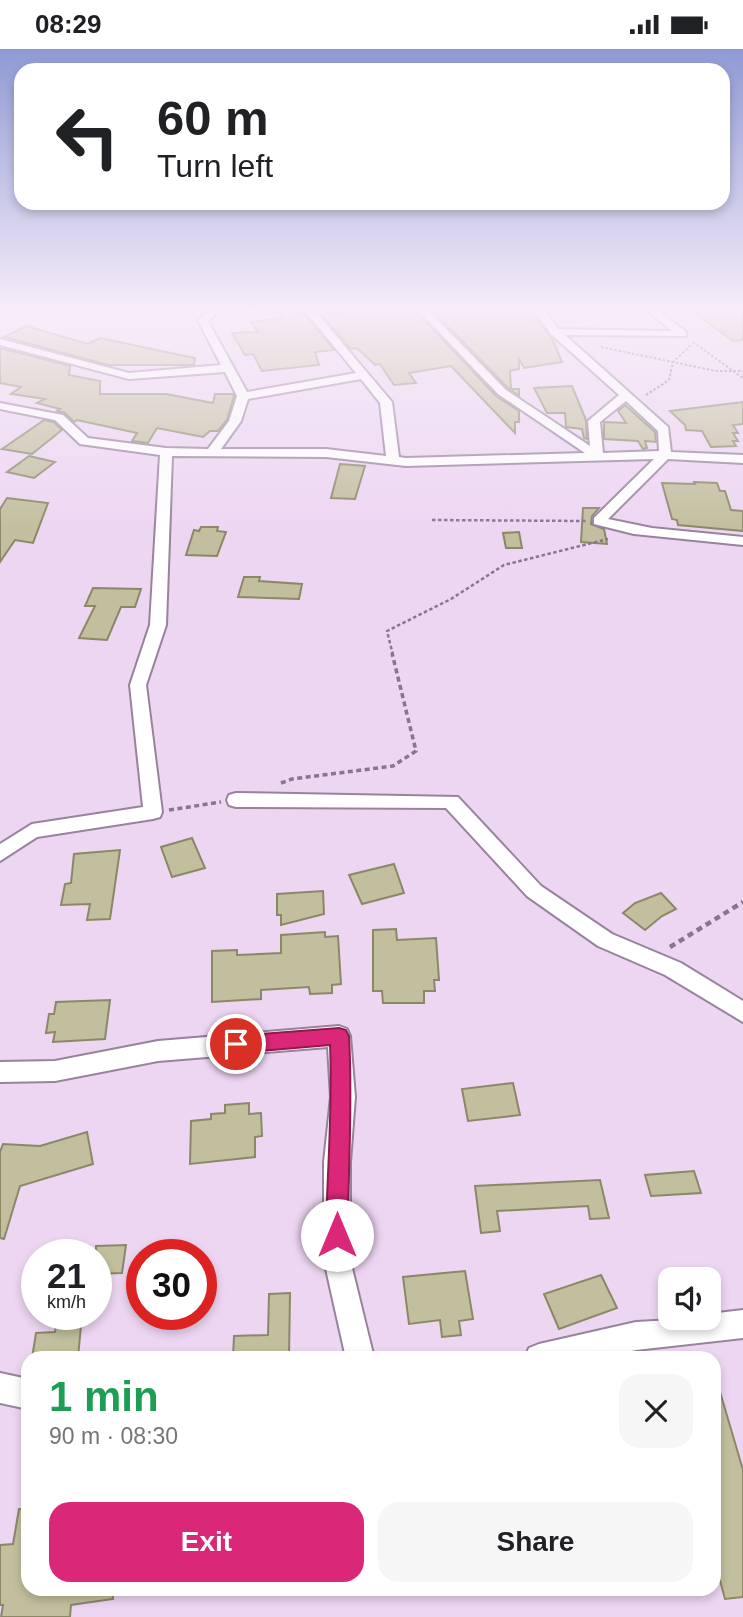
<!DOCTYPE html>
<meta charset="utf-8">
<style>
body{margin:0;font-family:Helvetica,sans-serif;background:#f6f6f6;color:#202124;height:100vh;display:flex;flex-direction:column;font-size:26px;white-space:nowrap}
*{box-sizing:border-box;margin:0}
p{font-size:23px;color:#757577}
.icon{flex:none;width:38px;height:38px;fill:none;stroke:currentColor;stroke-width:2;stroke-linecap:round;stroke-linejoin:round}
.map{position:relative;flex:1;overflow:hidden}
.details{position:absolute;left:21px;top:1302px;width:700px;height:245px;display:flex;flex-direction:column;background:#fff;border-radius:21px;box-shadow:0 4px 10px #0003}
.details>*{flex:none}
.banner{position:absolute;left:14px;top:14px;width:716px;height:147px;border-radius:21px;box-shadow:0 4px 10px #0003;background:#fff;color:#202124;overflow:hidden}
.tools{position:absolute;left:658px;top:1218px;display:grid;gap:14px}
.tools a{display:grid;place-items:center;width:63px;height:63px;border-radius:14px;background:#fff;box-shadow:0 4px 10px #0003;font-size:35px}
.speed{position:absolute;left:21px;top:1190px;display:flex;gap:14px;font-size:35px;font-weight:700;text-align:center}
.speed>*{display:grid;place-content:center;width:91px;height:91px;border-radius:50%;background:#fff;box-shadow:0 4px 10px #0003;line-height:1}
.speed small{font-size:18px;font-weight:400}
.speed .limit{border:10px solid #d22;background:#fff;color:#111}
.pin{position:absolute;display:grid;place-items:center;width:60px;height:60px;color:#fff;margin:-30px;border:4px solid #fff;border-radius:50%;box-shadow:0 2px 7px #0007}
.me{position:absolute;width:77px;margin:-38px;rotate:0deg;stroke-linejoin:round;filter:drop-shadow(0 0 5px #0008)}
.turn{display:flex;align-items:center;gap:24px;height:147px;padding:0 28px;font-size:32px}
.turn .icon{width:91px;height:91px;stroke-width:2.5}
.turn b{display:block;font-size:49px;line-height:60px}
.round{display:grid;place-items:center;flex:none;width:74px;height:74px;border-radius:21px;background:#f6f6f6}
.overview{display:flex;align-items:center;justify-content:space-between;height:119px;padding:0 28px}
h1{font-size:42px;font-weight:700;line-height:52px;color:#1e9e55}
.action{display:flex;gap:14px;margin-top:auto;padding:14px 28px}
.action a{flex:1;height:80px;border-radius:21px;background:#db2777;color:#fff;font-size:28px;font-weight:700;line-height:80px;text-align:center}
.action a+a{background:#f6f6f6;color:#202124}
.status{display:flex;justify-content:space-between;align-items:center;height:49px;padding:0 35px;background:#fff;direction:ltr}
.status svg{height:19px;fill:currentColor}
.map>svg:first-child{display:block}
</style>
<div class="status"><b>08:29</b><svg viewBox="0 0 49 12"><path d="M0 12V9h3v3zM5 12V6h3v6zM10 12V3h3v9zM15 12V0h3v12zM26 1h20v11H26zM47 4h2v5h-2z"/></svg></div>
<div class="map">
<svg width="743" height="1568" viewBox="0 0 743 1568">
<rect width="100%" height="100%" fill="#edd6f2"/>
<g fill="#c2bf9e" stroke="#8b8868" stroke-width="2">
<polygon points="278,262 302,262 334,301 315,303 319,316 262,322 253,305 245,306 232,284 258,283 251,273 284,269"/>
<polygon points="345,262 416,262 496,347 519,362 519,373 515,373 515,384 451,317 409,324 416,334 394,336 380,315 375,316 357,299 351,300 321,265"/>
<polygon points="433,262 529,262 552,289 562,313 524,319 519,310 519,320 510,322 511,340 519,340 519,347 508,339"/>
<polygon points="692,262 743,262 743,291 733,292"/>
<polygon points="26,277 88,295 100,289 195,309 194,316 108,316 4,288"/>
<polygon points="0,299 70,317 69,326 100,332 100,345 166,345 213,354 215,345 233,345 234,347 227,371 218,382 210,382 203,388 157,379 148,394 132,392 137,384 77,371 74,373 65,364 57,362 60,360 37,354 45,350 11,345 21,338 0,334"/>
<polygon points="572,337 586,371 587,390 584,389 582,380 566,378 565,364 547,364 534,339"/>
<polygon points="743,353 743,375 733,376 738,384 733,384 738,392 733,392 736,397 711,398 702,382 686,381 685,376 670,362"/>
<polygon points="625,356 655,383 656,393 645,392 647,399 643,400 638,392 604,390 604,373 626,374 618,362"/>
<polygon points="44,371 54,373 62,381 32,405 2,400"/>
<polygon points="29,407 55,413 34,429 7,423"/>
<polygon points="340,415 365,417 355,450 331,449"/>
<polygon points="694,433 717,434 720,442 725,442 731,461 743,462 743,482 678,476 677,471 672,470 662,434 695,435"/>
<polygon points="7,449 48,454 33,494 15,491 0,513 0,460"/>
<polygon points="583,459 599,459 592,467 591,475 604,480 607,495 581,493"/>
<polygon points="201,478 218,478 217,482 226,483 217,507 186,506 194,481 199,482"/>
<polygon points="519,483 522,499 506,499 503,484"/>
<polygon points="244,528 260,528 259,532 302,535 299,550 238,548"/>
<polygon points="93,539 141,540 135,558 121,558 107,591 79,589 95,557 85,557"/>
<polygon points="192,789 205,819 172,828 161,798"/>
<polygon points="120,801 110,870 87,871 90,855 61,856 65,835 71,834 74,805"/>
<polygon points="394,815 404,844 362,855 349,826"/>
<polygon points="323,842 324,865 281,876 281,866 277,866 277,845"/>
<polygon points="661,844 676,860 662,867 645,881 623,864 635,854"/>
<polygon points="396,880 397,891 436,889 439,931 434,931 435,942 424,942 424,954 383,954 382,942 373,942 373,881"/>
<polygon points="325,883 325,888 338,887 341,935 332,936 332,944 310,945 309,938 261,941 261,950 212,953 212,902 237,901 237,906 281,904 281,886"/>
<polygon points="110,951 105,990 53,993 55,983 46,984 49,965 54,965 56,953"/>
<polygon points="513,1034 520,1066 468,1072 462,1040"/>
<polygon points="249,1054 249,1065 261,1064 262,1087 255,1088 255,1108 190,1115 191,1072 211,1070 211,1065 225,1064 225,1056"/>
<polygon points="87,1083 93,1115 20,1137 4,1190 0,1189 0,1103 3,1095 40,1097"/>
<polygon points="694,1122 701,1144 651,1147 645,1126"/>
<polygon points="600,1131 609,1169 590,1170 588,1157 497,1162 500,1182 481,1184 475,1137"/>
<polygon points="126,1196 122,1224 96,1225 96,1197"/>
<polygon points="465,1222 473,1270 459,1272 461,1286 442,1288 440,1271 409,1275 403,1228"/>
<polygon points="601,1226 617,1259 559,1280 544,1245"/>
<polygon points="290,1244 289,1309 233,1309 234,1287 268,1286 269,1245"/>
<polygon points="57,1265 82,1265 78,1309 32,1309 36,1284 55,1283"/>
<polygon points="718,1336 743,1421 743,1548 725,1550 714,1509 714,1337"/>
<polygon points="19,1460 28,1461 28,1540 112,1540 113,1550 71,1556 70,1568 1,1568 3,1556 0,1556 0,1496 13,1495"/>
</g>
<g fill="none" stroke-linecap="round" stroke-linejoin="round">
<defs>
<g id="minor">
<path d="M209,262H220L208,272L247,343L356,324L305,262H315L392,353L399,408L406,409L585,404L498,345L419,262H429L506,341L590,397L588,372L619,346L551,285L535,262H545L558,280L672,282L648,262H659L686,283V287L565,286L668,378L671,403L743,406V414L668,410L608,470L652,479L743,488V496L634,485L594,475V469L654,410L406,417L326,408L172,407L166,576L146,636L162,763L160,768L153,770L37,788L0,812V795L32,775L143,758L130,636L150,576L160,406L80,395L55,371L0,360V354L63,366L88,389L166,399L208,400L229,372L237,347L225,323L129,330L0,296V290L129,324L221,316L198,271ZM361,330L380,354L386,407L326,400H221L241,372L248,350ZM626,352L658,382L659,402L603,404L600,373Z"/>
<polygon points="236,744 458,748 541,837 612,885 681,914 743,952 743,973 665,926 598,897 527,847 446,759 236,758 229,756 227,751 229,746"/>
<polygon points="339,977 347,980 350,987 355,1048 350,1113 350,1211 374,1309 346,1309 324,1211 324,1113 331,1048 328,998 158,1012 55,1032 0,1033 0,1013 55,1012 158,992"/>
<polygon points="743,1261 743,1289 636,1301 602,1309 525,1309 529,1299 539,1295 636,1273 709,1269 709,1265"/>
<polygon points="0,1324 28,1330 28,1360 0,1354"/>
</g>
</defs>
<use href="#minor" stroke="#98839d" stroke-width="4"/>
<g stroke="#86778a" stroke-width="2" stroke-dasharray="2.5 2" stroke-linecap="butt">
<polyline points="693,293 743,329"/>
<polyline points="601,298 716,322 743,322"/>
<polyline points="646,346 669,331 673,313 692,295"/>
</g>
<g stroke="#86778a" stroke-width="2.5" stroke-dasharray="3.5 2.5" stroke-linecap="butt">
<polyline points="432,471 586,472"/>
<polyline points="393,606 387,582 451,550 504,516 608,490"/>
</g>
<g stroke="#86778a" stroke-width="3.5" stroke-dasharray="5 3.5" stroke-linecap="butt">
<polyline points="281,734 292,730 393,717 416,702 392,604"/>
<polyline points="169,761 221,753"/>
</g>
<polyline stroke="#86778a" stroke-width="4.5" stroke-dasharray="6 4.5" stroke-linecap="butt" points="670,898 743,853"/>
<use href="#minor" fill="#fff" fill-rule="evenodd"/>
</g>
<linearGradient id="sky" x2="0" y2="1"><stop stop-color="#8f9ad4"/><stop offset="0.54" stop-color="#f7edf9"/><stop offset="1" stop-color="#f7edf9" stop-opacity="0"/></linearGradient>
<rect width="743" height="481" fill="url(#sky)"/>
<path fill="#db2777" stroke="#8e194d" stroke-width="2" d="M339,979L346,981L349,987C353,1053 348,1119 348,1186L345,1194L337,1197L329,1194L326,1186C327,1122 333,1059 330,996L236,1004L229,1001L226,995L229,990L236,987Z"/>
</svg>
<div class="tools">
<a><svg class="icon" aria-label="sound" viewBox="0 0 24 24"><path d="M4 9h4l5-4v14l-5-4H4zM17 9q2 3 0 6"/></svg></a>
</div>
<div class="speed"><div>21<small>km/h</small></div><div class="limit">30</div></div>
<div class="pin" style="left:236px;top:995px;background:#d93025"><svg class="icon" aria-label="arrive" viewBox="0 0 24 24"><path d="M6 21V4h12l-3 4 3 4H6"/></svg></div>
<svg class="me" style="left:337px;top:1186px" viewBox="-20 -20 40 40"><circle r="19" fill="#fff"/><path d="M0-13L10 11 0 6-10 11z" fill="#db2777"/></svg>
<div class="banner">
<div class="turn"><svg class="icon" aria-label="left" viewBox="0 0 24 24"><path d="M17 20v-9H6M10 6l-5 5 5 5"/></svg><div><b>60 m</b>Turn left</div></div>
</div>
<section class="details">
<div class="overview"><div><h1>1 min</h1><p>90 m · 08:30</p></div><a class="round"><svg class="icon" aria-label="close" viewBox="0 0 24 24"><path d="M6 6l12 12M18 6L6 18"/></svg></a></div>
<div class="action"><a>Exit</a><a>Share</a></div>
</section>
</div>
